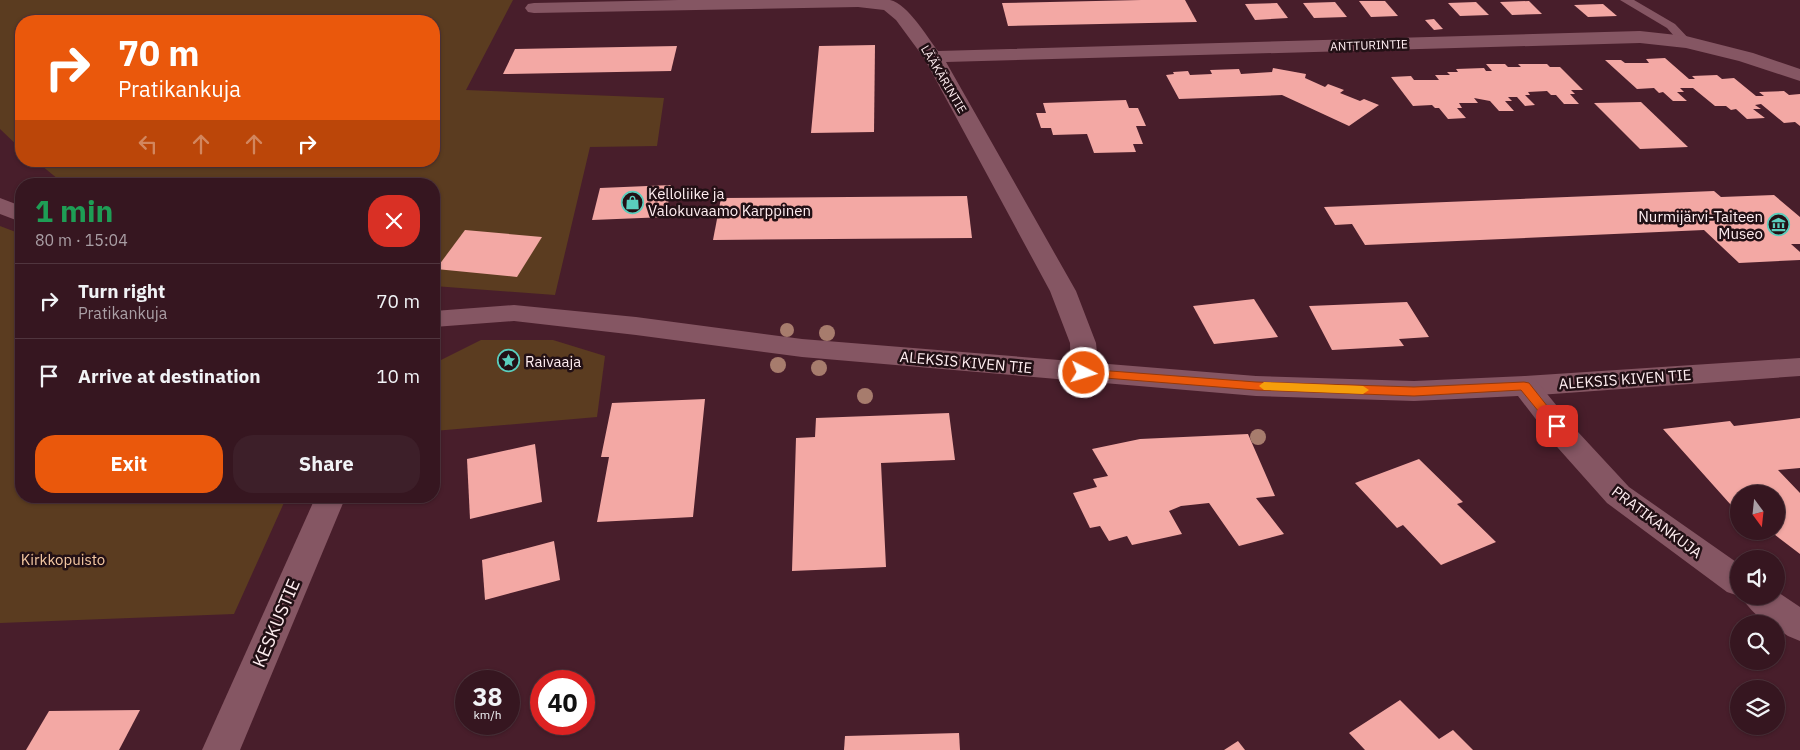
<!DOCTYPE html>
<meta charset="utf-8">
<style>
body{margin:0;font-family:"IBM Plex Sans",sans-serif;background:#3d1f29;color:#f1f3f6;height:100vh;display:flex;flex-direction:column;font-size:19px;white-space:nowrap}
*{box-sizing:border-box;margin:0}
p{font-size:16px;color:#aa9fa5}
.icon{flex:none;width:28px;height:28px;fill:none;stroke:currentColor;stroke-width:2;stroke-linecap:round;stroke-linejoin:round}
.map{position:relative;flex:1;overflow:hidden}
.side{position:absolute;left:15px;top:178px;width:425px;height:325px;display:flex;flex-direction:column;background:#361620;border-radius:20px;box-shadow:0 1px 4px #0004,0 0 0 1px #50353e}
.side>*{flex:none}
.top-card{position:absolute;left:15px;top:15px;width:425px;height:152px;border-radius:20px;box-shadow:0 1px 4px #0004,0 0 0 1px #50353e;background:#ea580c;color:#fff;overflow:hidden}
.needle{width:32px;rotate:165deg}
.fabs{position:absolute;left:1730px;top:485px;display:grid;gap:10px}
.fabs a{display:grid;place-items:center;width:55px;height:55px;border-radius:50%;background:#361620;box-shadow:0 1px 4px #0004,0 0 0 1px #50353e;font-size:25px}
.speed{position:absolute;left:455px;top:670px;display:flex;gap:10px;font-size:25px;font-weight:700;text-align:center}
.speed>*{display:grid;place-content:center;width:65px;height:65px;border-radius:50%;background:#361620;box-shadow:0 1px 4px #0004,0 0 0 1px #50353e;line-height:1}
.speed small{font-size:12px;font-weight:400}
.speed .limit{border:8px solid #d22;background:#fff;color:#111}
.pin{position:absolute;display:grid;place-items:center;width:42px;height:42px;color:#fff;margin:-21px;border-radius:10px;box-shadow:0 2px 8px #0006}
.me{position:absolute;width:55px;margin:-28px;rotate:95deg;stroke-linejoin:round;filter:drop-shadow(0 0 4px #0008)}
.turn{display:flex;align-items:center;gap:18px;height:105px;padding:0 20px;font-size:22px}
.turn .icon{width:65px;height:65px;stroke-width:2.5}
.turn b{display:block;font-size:35px;line-height:42px}
.lanes{display:flex;align-items:center;height:48px;padding:0 20px;background:#0003;justify-content:center;gap:25px;direction:ltr}
.lanes .off{opacity:.35}
.round{display:grid;place-items:center;flex:none;width:52px;height:52px;border-radius:20px;background:#3d1f29}
.head{display:flex;align-items:center;justify-content:space-between;height:85px;padding:0 20px}
h1{font-size:30px;font-weight:800;line-height:38px;color:#1e9e55}
.button{display:flex;gap:10px;margin-top:auto;padding:10px 20px}
.button a{flex:1;height:58px;border-radius:20px;background:#ea580c;color:#fff;font-size:20px;font-weight:800;line-height:58px;text-align:center}
.button a+a{background:#3d1f29;color:#f1f3f6}
ul{padding:0;list-style:none}
li{display:flex;align-items:center;gap:15px;height:75px;padding:0 20px;border-top:1px solid #50353e}
li div{flex:1}
li b{display:block;font-size:19px}
li em{font-style:normal}
.map>svg:first-child{display:block}
</style>
<div class="map">
<svg width="1800" height="750" viewBox="0 0 1800 750">
<rect width="100%" height="100%" fill="#481e2b"/>
<g fill="#5b3c20">
<polygon points="0,0 513,0 466,90 664,98 657,146 590,147 555,295 434,286 434,184 64,184 36,161 434,161 434,21 21,21 21,149 0,129"/>
<polygon points="0,226 21,234 21,496 287,496 234,614 0,623"/>
<polygon points="481,340 553,340 605,356 597,417 434,431 434,369 439,361"/>
</g>
<g fill="#f3a8a4">
<polygon points="1141,0 1185,0 1197,22 1008,26 1002,3"/>
<polygon points="1359,1 1385,1 1398,16 1371,17"/>
<polygon points="1529,1 1542,14 1512,15 1500,2"/>
<polygon points="1335,2 1347,17 1314,18 1303,3"/>
<polygon points="1476,2 1489,15 1460,16 1448,3"/>
<polygon points="1277,3 1288,18 1255,20 1245,4"/>
<polygon points="1603,4 1617,16 1588,17 1574,5"/>
<polygon points="1434,19 1443,29 1434,30 1425,20"/>
<polygon points="875,45 874,132 811,133 819,46"/>
<polygon points="677,46 671,71 503,74 515,49"/>
<polygon points="1665,58 1689,79 1695,79 1692,76 1717,75 1722,79 1734,78 1756,96 1764,96 1759,92 1784,91 1789,95 1800,94 1800,126 1795,122 1784,123 1761,104 1755,105 1761,109 1753,109 1765,118 1747,119 1736,109 1731,110 1726,106 1715,106 1693,88 1680,88 1684,92 1677,92 1687,101 1673,101 1663,92 1659,93 1654,88 1637,89 1605,60 1621,60 1625,63 1649,63 1646,59"/>
<polygon points="1486,64 1505,64 1508,67 1521,67 1518,64 1547,64 1550,67 1560,67 1583,90 1571,90 1575,94 1570,94 1579,104 1564,104 1556,95 1551,95 1547,91 1528,92 1530,95 1525,95 1535,105 1525,106 1517,97 1508,97 1512,101 1505,101 1514,111 1499,111 1490,101 1474,98 1478,103 1459,103 1462,108 1457,108 1466,118 1448,119 1439,108 1435,108 1432,105 1413,106 1391,77 1411,76 1414,80 1439,80 1435,75 1450,75 1447,72 1458,72 1456,69 1484,68 1486,71 1492,71"/>
<polygon points="1273,68 1306,74 1305,78 1325,87 1328,84 1344,90 1340,93 1360,101 1364,99 1379,105 1349,126 1282,95 1179,99 1166,75 1174,74 1173,72 1188,71 1190,75 1212,74 1210,70 1239,69 1241,74 1272,72"/>
<polygon points="1126,100 1129,108 1138,108 1146,126 1136,126 1143,144 1133,144 1136,152 1094,153 1087,134 1053,135 1051,128 1041,128 1036,113 1046,113 1043,103"/>
<polygon points="1641,102 1688,147 1640,149 1594,103"/>
<polygon points="671,185 666,217 592,220 600,188"/>
<polygon points="1714,191 1721,197 1774,195 1800,217 1800,244 1791,244 1800,252 1800,260 1739,263 1704,230 1365,245 1352,224 1335,225 1324,207"/>
<polygon points="967,196 972,238 713,240 721,198"/>
<polygon points="465,230 542,237 517,277 436,269"/>
<polygon points="1254,299 1278,337 1214,344 1193,306"/>
<polygon points="1407,302 1429,337 1399,339 1404,346 1332,350 1309,306"/>
<polygon points="705,399 693,517 597,522 609,457 601,457 612,403"/>
<polygon points="949,413 955,460 881,463 886,567 792,571 796,438 815,437 816,418"/>
<polygon points="1800,418 1800,468 1778,470 1800,493 1800,554 1770,531 1776,531 1776,494 1739,494 1739,514 1663,429 1730,421 1734,426"/>
<polygon points="1248,434 1275,496 1256,498 1284,534 1239,546 1209,503 1181,506 1169,511 1182,534 1132,545 1127,536 1109,541 1100,526 1090,528 1073,493 1097,487 1093,479 1108,476 1092,449 1140,439"/>
<polygon points="535,444 542,502 470,519 467,459"/>
<polygon points="1419,459 1463,502 1457,504 1496,542 1441,565 1403,525 1397,528 1355,483"/>
<polygon points="554,541 560,580 485,600 482,560"/>
<polygon points="1400,700 1439,739 1453,730 1473,750 1365,750 1349,733"/>
<polygon points="140,710 119,750 26,750 49,711"/>
<polygon points="959,733 960,750 844,750 845,736"/>
<polygon points="1238,741 1245,750 1224,750"/>
</g>
<g fill="none" stroke-linecap="round" stroke-linejoin="round">
<polygon fill="#855663" fill-rule="evenodd" points="1620,0 1634,0 1675,24 1692,42 1690,45 1682,45 1667,28"/>
<g fill="#855663" fill-rule="evenodd">
<path d="M678,0H890C908,4 927,37 938,51L1640,31L1686,36L1753,53L1800,69V81L1739,61L1686,48L1640,43L946,62L1076,291L1096,343L1099,373L1095,380L1085,383L1075,380L1071,373L1070,343L1050,291L924,58L896,20L884,10L858,7L534,13L528,12L525,8L528,4L534,3Z"/>
<polygon points="1800,358 1800,376 1525,396 1515,393 1511,386 1515,379 1525,376"/>
</g>
<g fill="#855663" fill-rule="evenodd">
<polygon points="0,198 21,206 21,222 0,214"/>
<polygon points="514,305 636,317 802,339 1256,376 1414,381 1525,376 1535,379 1578,432 1629,487 1739,564 1739,596 1727,592 1607,503 1558,448 1518,396 1414,401 1256,396 802,357 636,335 514,321 434,327 434,311"/>
<polygon points="316,496 346,496 240,750 202,750"/>
<path d="M1776,591L1800,607V641L1788,636L1776,628V624C1763,624 1747,607 1741,596H1776Z"/>
</g>
</g>
<g fill="#a77c6d">
<circle cx="787" cy="330" r="7"/>
<circle cx="827" cy="333" r="8"/>
<circle cx="778" cy="365" r="8"/>
<circle cx="819" cy="368" r="8"/>
<circle cx="865" cy="396" r="8"/>
<circle cx="1258" cy="437" r="8"/>
</g>
<polygon fill="#ea580c" stroke="#983908" points="1084,369 1256,382 1414,387 1524,382 1529,383 1563,426 1557,431 1553,429 1521,390 1414,396 1256,390 1080,376 1079,373 1080,370"/>
<polygon fill="#f59e0b" points="1264,382 1363,386 1369,390 1363,394 1264,390 1259,386"/>
<defs>
<symbol id="shop-ring" viewBox="-11 -11 22 22"><circle r="9.5" fill="#221015" stroke="#5acebd" stroke-width="1.5"/><path d="M-5-2.5h2.3a2.7 3.5 0 0 1 5.4 0H5L5.5 6h-11ZM-1.5-2.5h3a1.5 2.3 0 0 0-3 0Z" fill="#5acebd"/></symbol>
<symbol id="museum-ring" viewBox="-11 -11 22 22"><circle r="9.5" fill="#221015" stroke="#5acebd" stroke-width="1.5"/><path d="M0-6L6-3V-2H-6V-3ZM-5-1h2V3h-2ZM-1-1h2V3h-2ZM3-1h2V3H3ZM-6 4H6V6H-6Z" fill="#5acebd"/></symbol>
<symbol id="sight-ring" viewBox="-11 -11 22 22"><circle r="9.5" fill="#221015" stroke="#5acebd" stroke-width="1.5"/><path d="M0-6L1.8-2.2L6-1.7L2.9 1.2L3.7 5.4L0 3.3L-3.7 5.4L-2.9 1.2L-6-1.7L-1.8-2.2Z" fill="#5acebd"/></symbol>
</defs>
<g fill-rule="evenodd">
<use href="#shop-ring" x="620" y="190" width="25" height="25"/>
<use href="#museum-ring" x="1766" y="212" width="25" height="25"/>
<use href="#sight-ring" x="496" y="348" width="25" height="25"/>
</g>
<g text-anchor="middle" dominant-baseline="central" stroke-width="5" stroke-linejoin="round" paint-order="stroke">
<g font-size="12" fill="#ffeef1" stroke="#221015">
<text transform="translate(1369 45) rotate(-2)">ANTTURINTIE</text>
<text transform="translate(944 79) rotate(59)">LÄÄKÄRINTIE</text>
</g>
<g font-size="15" fill="#ffeef1" stroke="#221015" text-anchor="start">
<text x="648" y="193">Kelloliike ja<tspan x="648" dy="17">Valokuvaamo Karppinen</tspan></text>
<text x="1763" y="216" text-anchor="end">Nurmijärvi-Taiteen<tspan x="1763" dy="17">Museo</tspan></text>
<text x="525" y="361">Raivaaja</text>
</g>
<g font-size="15" fill="#ffeef1" stroke="#221015">
<text transform="translate(966 362) rotate(5)">ALEKSIS KIVEN TIE</text>
<text transform="translate(1625 379) rotate(-4)">ALEKSIS KIVEN TIE</text>
<text transform="translate(1657 522) rotate(37)">PRATIKANKUJA</text>
</g>
<g font-size="15" fill="#f5c9a3" stroke="#221015">
<text x="63" y="559">Kirkkopuisto</text>
</g>
<g font-size="18" fill="#ffeef1" stroke="#221015">
<text transform="translate(276 623) rotate(-67)">KESKUSTIE</text>
</g>
</g>
</svg>
<div class="fabs">
<a><svg class="needle" viewBox="-14 -14 28 28"><path d="M0-13l5 13h-10z" fill="#e53935"/><path d="M0 13l5-13h-10z" fill="#aa9fa5"/></svg></a>
<a><svg class="icon" aria-label="sound" viewBox="0 0 24 24"><path d="M4 9h4l5-4v14l-5-4H4zM17 9q2 3 0 6"/></svg></a>
<a><svg class="icon" aria-label="search" viewBox="0 0 24 24"><circle cx="10" cy="10" r="6"/><path d="M15 15l6 6"/></svg></a>
<a><svg class="icon" aria-label="layers" viewBox="0 0 24 24"><path d="M12 4l9 5-9 5-9-5zM3 14l9 5 9-5"/></svg></a>
</div>
<div class="speed"><div>38<small>km/h</small></div><div class="limit">40</div></div>
<div class="pin" style="left:1557px;top:426px;background:#d93025"><svg class="icon" aria-label="arrive" viewBox="0 0 24 24"><path d="M6 21V4h12l-3 4 3 4H6"/></svg></div>
<svg class="me" style="left:1084px;top:373px" viewBox="-20 -20 40 40"><circle r="17" fill="#ea580c" stroke="#fff" stroke-width="3"/><path d="M0-11L8 9 0 5-8 9z" fill="#fff"/></svg>
<div class="top-card">
<div class="turn"><svg class="icon" aria-label="right" viewBox="0 0 24 24"><path d="M7 20v-9h11M14 6l5 5-5 5"/></svg><div><b>70 m</b>Pratikankuja</div></div>
<div class="lanes"><svg class="icon off" aria-label="left" viewBox="0 0 24 24"><path d="M17 20v-9H6M10 6l-5 5 5 5"/></svg><svg class="icon off" aria-label="ahead" viewBox="0 0 24 24"><path d="M12 20V5M6 11l6-6 6 6"/></svg><svg class="icon off" aria-label="ahead" viewBox="0 0 24 24"><path d="M12 20V5M6 11l6-6 6 6"/></svg><svg class="icon" aria-label="right" viewBox="0 0 24 24"><path d="M7 20v-9h11M14 6l5 5-5 5"/></svg></div>
</div>
<section class="side">
<div class="head"><div><h1>1 min</h1><p>80 m · 15:04</p></div><a class="round" style="background:#d93025;color:#fff"><svg class="icon" aria-label="close" viewBox="0 0 24 24"><path d="M6 6l12 12M18 6L6 18"/></svg></a></div>
<ul>
<li><svg class="icon" aria-label="right" viewBox="0 0 24 24"><path d="M7 20v-9h11M14 6l5 5-5 5"/></svg><div><b>Turn right</b><p>Pratikankuja</p></div><em>70 m</em></li>
<li><svg class="icon" aria-label="arrive" viewBox="0 0 24 24"><path d="M6 21V4h12l-3 4 3 4H6"/></svg><div><b>Arrive at destination</b></div><em>10 m</em></li>
</ul>
<div class="button"><a>Exit</a><a>Share</a></div>
</section>
</div>
